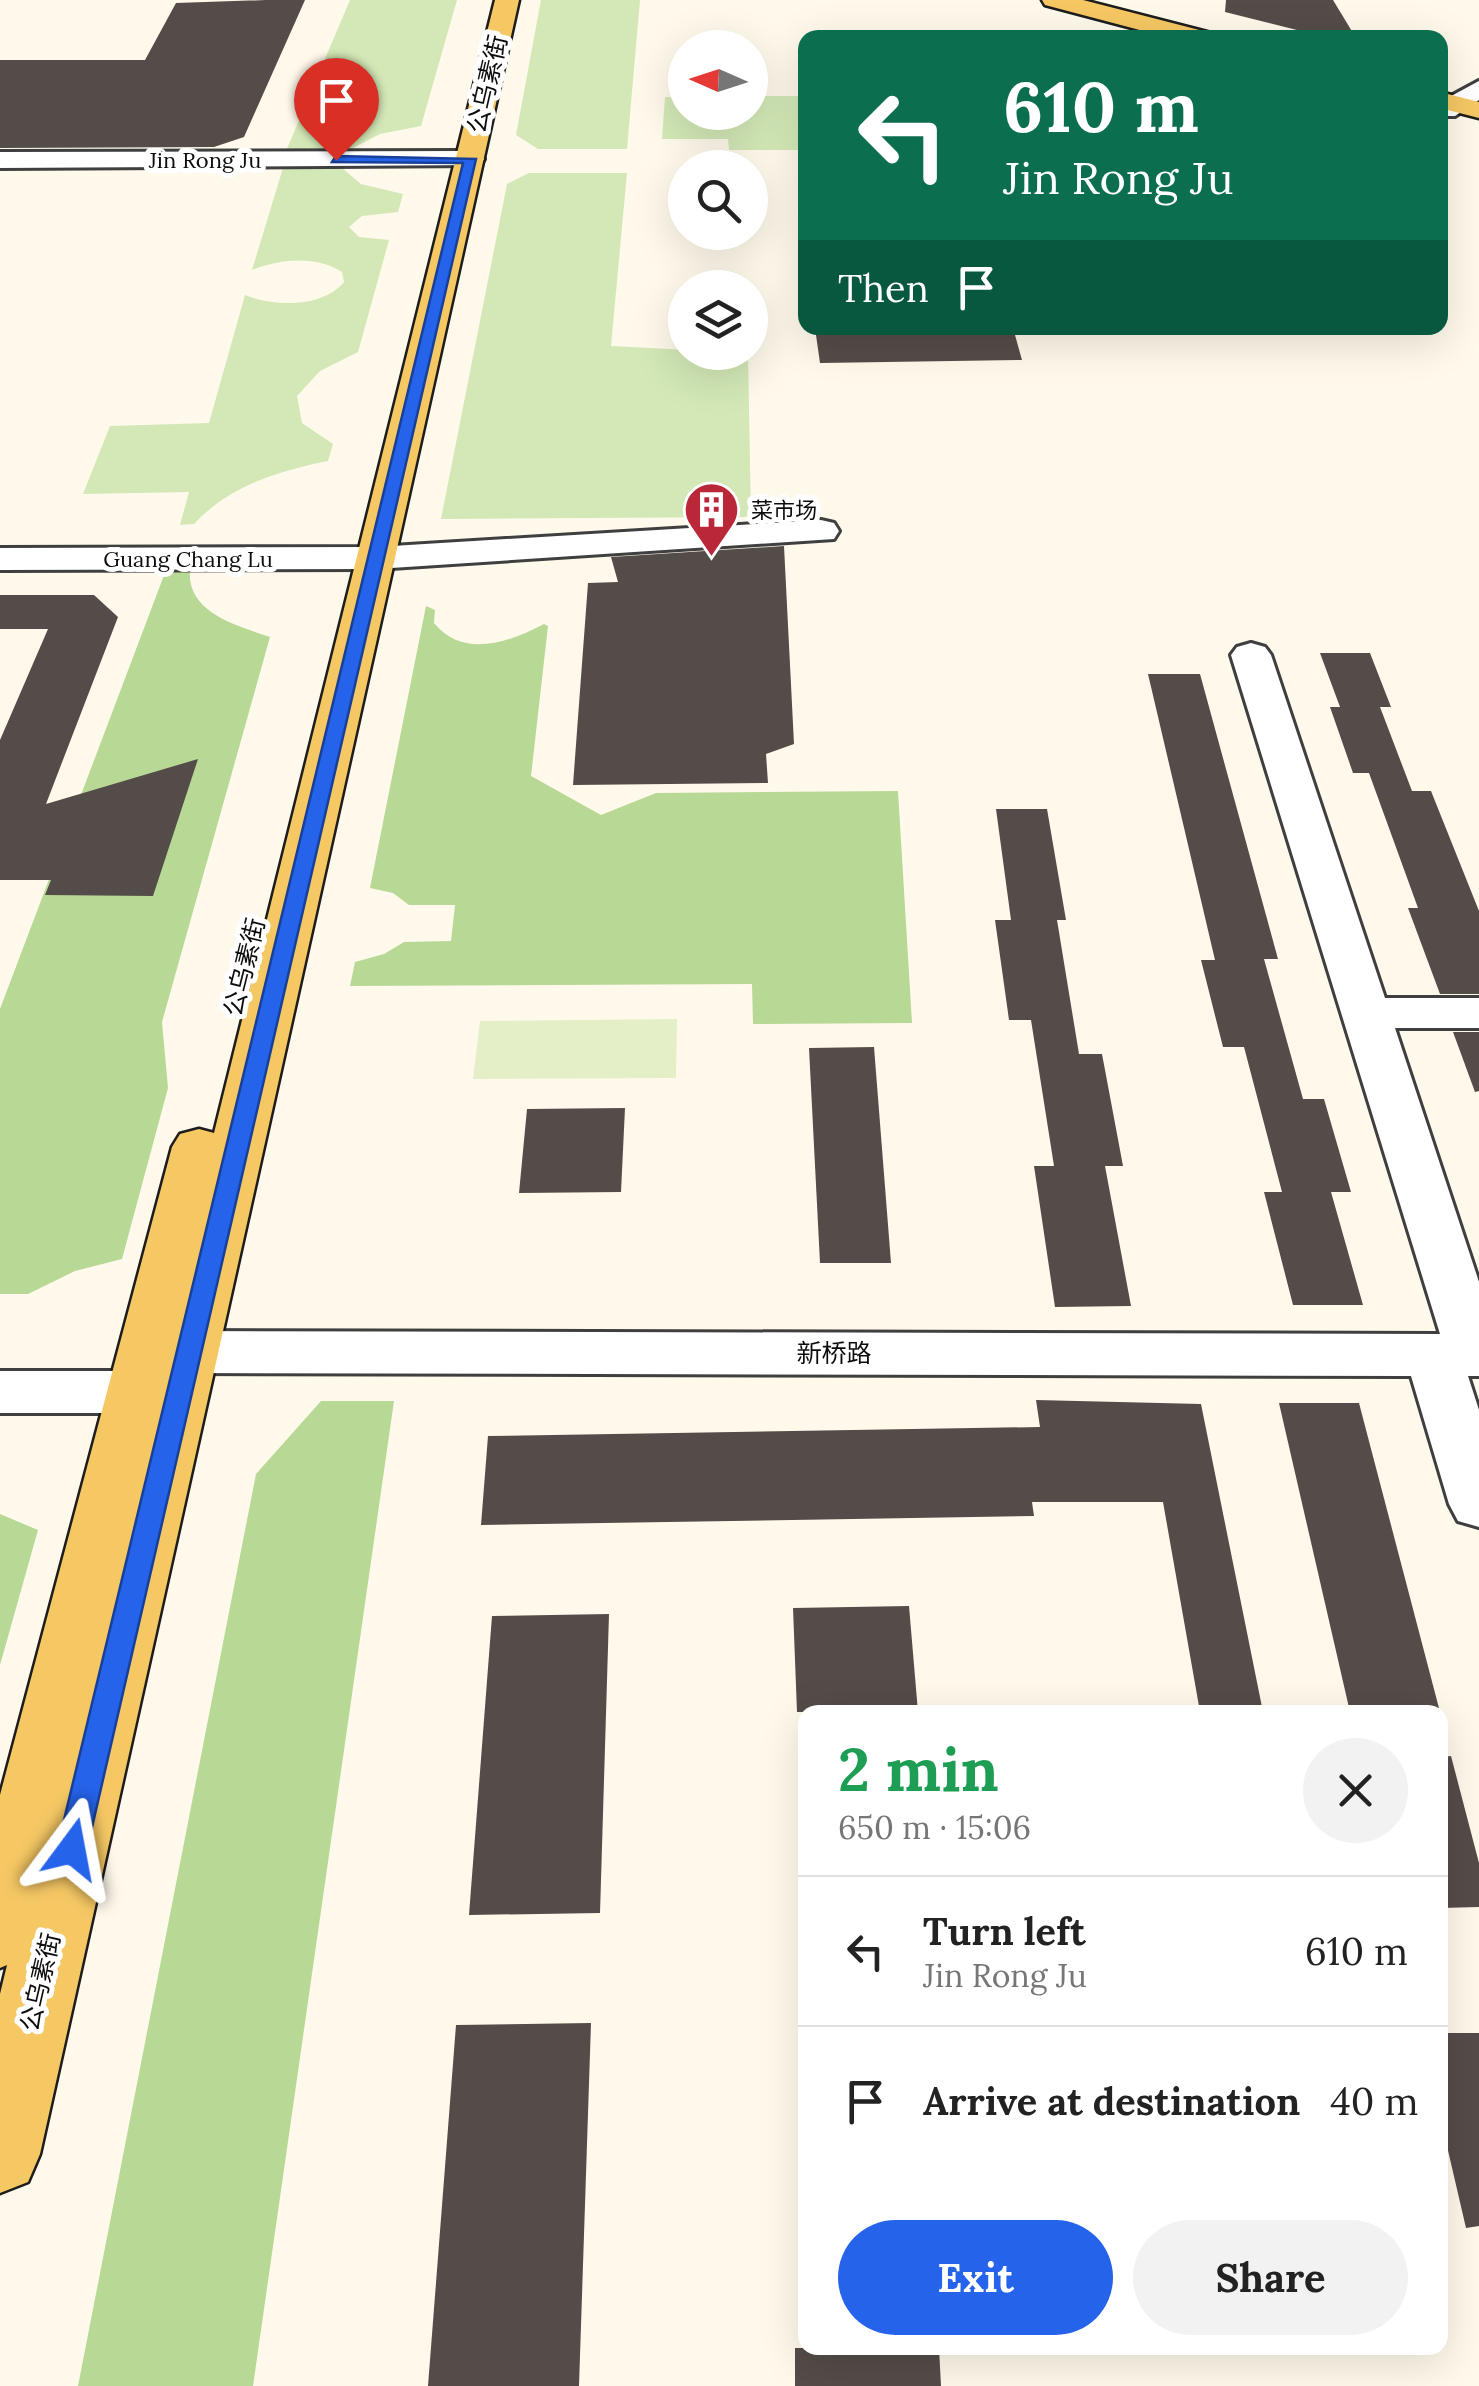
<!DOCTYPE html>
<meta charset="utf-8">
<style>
body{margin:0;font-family:Lora,"Noto Sans SC",serif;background:#f2f2f2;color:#222;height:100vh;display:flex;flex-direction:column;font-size:38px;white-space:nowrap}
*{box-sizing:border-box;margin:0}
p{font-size:32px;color:#767676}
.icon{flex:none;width:55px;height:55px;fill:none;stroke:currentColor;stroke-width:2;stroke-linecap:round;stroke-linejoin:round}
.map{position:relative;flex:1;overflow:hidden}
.sheet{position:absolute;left:798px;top:1705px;width:650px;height:650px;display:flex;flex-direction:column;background:#fff;border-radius:20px;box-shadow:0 10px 40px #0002}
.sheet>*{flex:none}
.guide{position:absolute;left:798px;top:30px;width:650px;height:305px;border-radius:20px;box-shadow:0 10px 40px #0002;background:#0b6e4f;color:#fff;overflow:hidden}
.needle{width:65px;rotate:273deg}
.buttons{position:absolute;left:668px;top:30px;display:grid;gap:20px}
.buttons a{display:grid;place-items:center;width:100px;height:100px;border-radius:50%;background:#fff;box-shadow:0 10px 40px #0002;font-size:50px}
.pin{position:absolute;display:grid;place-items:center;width:85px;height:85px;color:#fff;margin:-102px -42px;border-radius:50% 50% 50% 0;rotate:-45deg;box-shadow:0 0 10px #0007}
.pin .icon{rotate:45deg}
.me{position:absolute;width:110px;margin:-55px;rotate:13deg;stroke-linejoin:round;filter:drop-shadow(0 0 8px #0008)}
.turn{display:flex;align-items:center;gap:35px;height:210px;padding:0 40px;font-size:45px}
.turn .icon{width:130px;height:130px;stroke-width:2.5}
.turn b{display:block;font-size:70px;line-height:85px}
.then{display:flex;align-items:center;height:95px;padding:0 40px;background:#0003;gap:20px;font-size:38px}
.round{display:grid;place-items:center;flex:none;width:105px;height:105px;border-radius:52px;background:#f2f2f2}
.head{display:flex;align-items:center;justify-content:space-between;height:170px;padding:0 40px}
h1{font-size:60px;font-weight:800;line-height:75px;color:#1e9e55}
.action{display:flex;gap:20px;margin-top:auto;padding:20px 40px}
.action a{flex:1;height:115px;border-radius:60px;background:#2563eb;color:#fff;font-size:40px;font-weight:800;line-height:115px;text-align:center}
.action a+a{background:#f2f2f2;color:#222}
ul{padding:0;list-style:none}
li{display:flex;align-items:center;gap:30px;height:150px;padding:0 40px;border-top:2px solid #e0e0e0}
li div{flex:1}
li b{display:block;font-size:38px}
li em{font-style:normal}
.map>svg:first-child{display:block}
</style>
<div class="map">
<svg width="1479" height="2386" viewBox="0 0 1479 2386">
<rect width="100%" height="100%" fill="#fff9eb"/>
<g fill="#d3e8b6">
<polygon points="350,0 457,0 421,126 380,134 347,151 286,151"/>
<polygon points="541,0 640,0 627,149 538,149 516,135"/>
<polygon points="750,96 805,96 805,150 729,150 728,139 662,139 665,97 685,97 685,112 750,112"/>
<path d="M283,168H342L361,184L403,194L398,212L362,216L349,227L359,237L389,240L358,352L320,371L297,396L302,423L333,444L328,461C278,471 229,486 194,524L180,525L189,492L83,494L110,426L209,423L245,295C273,307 323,308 344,282L342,272C316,255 279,259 252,270Z"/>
<polygon points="529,173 627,173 611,346 748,353 751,517 441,519 507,184"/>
</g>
<g fill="#b8d896">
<path d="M166,570H190C186,613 238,626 270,637L162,1022L168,1088L122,1259L75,1271L28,1294H0V1009Z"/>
<path d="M426,606L435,610L434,623C463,659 510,642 544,624L548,626L531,776L601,815L656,793L898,791L912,1023L753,1024L752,984L350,986L355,962L384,954L404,942L451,941L455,905H409L393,893L370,888Z"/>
<polygon points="321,1401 394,1401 253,2386 78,2386 256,1474"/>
<polygon points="0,1514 38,1530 0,1665"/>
</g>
<polygon fill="#e4efc8" points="677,1019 676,1078 473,1079 480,1021"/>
<g fill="#544c48">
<polygon points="266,0 305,0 244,137 214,147 0,148 0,60 145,60 176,3"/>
<polygon points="1226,0 1333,0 1356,38 1329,38 1225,12"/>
<polygon points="815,328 1013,328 1022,360 820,363"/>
<polygon points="784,546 794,744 766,754 768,783 573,785 588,583 618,582 611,557"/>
<polygon points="0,595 94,595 118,617 46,804 198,759 153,896 45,895 51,880 0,880 0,740 48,629 0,629"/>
<polygon points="1320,653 1370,653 1391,707 1380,707 1412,791 1431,791 1479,911 1479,994 1440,994 1408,908 1418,908 1369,773 1353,773 1330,707 1340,707"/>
<polygon points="1148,674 1200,674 1278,959 1264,959 1303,1099 1324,1099 1351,1192 1331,1192 1363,1305 1293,1305 1264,1192 1282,1192 1244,1047 1223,1047 1201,960 1215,960"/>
<polygon points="996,809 1047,809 1066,920 1057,920 1079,1054 1102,1054 1123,1166 1105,1166 1131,1306 1055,1307 1034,1166 1054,1166 1031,1020 1009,1020 995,920 1011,920"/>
<polygon points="1453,1032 1479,1032 1479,1091 1475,1092"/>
<polygon points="874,1047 891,1263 820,1263 809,1048"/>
<polygon points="625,1108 621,1192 519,1193 527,1109"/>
<polygon points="1036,1400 1201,1404 1263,1712 1200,1712 1163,1502 1032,1502 1034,1516 481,1525 488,1436 1040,1427"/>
<polygon points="1279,1403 1359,1403 1440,1712 1350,1712"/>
<polygon points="909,1606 918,1712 797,1712 793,1608"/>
<polygon points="609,1614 600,1913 469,1915 492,1616"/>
<polygon points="1451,1756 1479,1863 1479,1907 1440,1908 1440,1757"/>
<polygon points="591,2023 579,2386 428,2386 456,2025"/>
<polygon points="1440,2033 1479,2033 1479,2226 1466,2228 1440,2116"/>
<polygon points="795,2348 939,2348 941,2386 795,2386"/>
</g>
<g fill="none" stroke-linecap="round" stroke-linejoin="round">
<defs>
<g id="minor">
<polygon points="1479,81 1479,100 1455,116 1440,116 1440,102"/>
<polygon points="470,151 480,153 484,159 480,165 0,168 0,152"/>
<polygon points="821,520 834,523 839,531 834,539 376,569 0,570 0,548 376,547"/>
<polygon points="1251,643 1265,647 1271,655 1385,998 1479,998 1479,1028 1395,1028 1479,1282 1479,1376 1468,1376 1479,1410 1479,1527 1458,1521 1449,1504 1411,1376 189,1373 169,1367 161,1352 169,1337 189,1331 1440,1334 1231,655 1237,647"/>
<polygon points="0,1371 178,1371 198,1377 207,1392 198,1407 178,1413 0,1413"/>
</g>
<g id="major">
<polygon points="495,0 519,0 40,2154 28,2182 0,2193 0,1994 7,1965 0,1968 0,1795 172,1147 180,1134 199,1129 214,1133"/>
<polygon points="1042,0 1083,0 1211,33 1214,38 1170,38 1045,5"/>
<polygon points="1440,92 1479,102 1479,118 1440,108"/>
</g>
</defs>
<use href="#minor" stroke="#3f3f3f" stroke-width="6"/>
<use href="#major" stroke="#1d1d1d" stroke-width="5"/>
<use href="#minor" fill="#fff" fill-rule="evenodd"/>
<use href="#major" fill="#f6c864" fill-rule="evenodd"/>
</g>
<polygon fill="#2563eb" stroke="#184099" stroke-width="2.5" points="336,156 476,159 87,1849 82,1859 72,1862 61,1859 57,1849 463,163 332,162"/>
<defs>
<symbol id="building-pin" viewBox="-11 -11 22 30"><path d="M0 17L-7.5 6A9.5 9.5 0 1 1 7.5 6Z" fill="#b92738" stroke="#fff"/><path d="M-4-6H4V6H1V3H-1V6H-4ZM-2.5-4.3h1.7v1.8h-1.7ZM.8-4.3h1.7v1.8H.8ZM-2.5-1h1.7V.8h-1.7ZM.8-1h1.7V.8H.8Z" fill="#fff"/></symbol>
</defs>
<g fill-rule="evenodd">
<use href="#building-pin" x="680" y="478" width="63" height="86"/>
</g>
<g text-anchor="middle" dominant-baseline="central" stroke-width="10" stroke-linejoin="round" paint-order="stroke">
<g font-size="22" fill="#0c0c0c" stroke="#fff">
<text x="205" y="160">Jin Rong Ju</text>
<text x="188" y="559">Guang Chang Lu</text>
</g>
<g font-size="22" fill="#0c0c0c" stroke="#fff" text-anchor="start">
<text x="751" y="510">菜市场</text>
</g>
<g font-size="25" fill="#0c0c0c" stroke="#fff">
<text transform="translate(487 84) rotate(-77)">公乌素街</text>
<text transform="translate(244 967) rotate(-76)">公乌素街</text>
<text x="834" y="1353">新桥路</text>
<text transform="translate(40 1982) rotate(-77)">公乌素街</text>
</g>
</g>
</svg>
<div class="buttons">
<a><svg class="needle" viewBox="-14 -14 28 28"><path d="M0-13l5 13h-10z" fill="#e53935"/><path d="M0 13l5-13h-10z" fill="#767676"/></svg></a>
<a><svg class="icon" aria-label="search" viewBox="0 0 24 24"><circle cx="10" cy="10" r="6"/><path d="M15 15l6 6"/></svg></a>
<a><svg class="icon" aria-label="layers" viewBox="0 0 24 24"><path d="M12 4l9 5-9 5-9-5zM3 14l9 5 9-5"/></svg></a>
</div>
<div class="pin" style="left:336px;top:160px;background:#d93025"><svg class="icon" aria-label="arrive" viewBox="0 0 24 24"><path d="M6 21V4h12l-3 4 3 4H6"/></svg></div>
<svg class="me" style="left:72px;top:1849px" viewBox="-20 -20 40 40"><path d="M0-17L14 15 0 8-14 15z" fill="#2563eb" stroke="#fff" stroke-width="4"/></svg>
<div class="guide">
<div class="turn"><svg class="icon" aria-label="left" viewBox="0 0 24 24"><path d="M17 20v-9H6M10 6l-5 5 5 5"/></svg><div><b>610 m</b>Jin Rong Ju</div></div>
<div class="then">Then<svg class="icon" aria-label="arrive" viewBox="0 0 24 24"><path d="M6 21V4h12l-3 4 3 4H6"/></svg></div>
</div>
<section class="sheet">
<div class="head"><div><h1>2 min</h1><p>650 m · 15:06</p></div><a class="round"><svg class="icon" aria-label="close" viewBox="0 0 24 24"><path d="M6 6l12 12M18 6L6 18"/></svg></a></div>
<ul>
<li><svg class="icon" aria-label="left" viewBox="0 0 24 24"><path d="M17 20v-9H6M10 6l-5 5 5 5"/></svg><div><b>Turn left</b><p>Jin Rong Ju</p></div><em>610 m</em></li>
<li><svg class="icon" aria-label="arrive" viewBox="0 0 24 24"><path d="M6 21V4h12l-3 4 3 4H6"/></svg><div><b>Arrive at destination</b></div><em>40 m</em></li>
</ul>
<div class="action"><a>Exit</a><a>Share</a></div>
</section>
</div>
